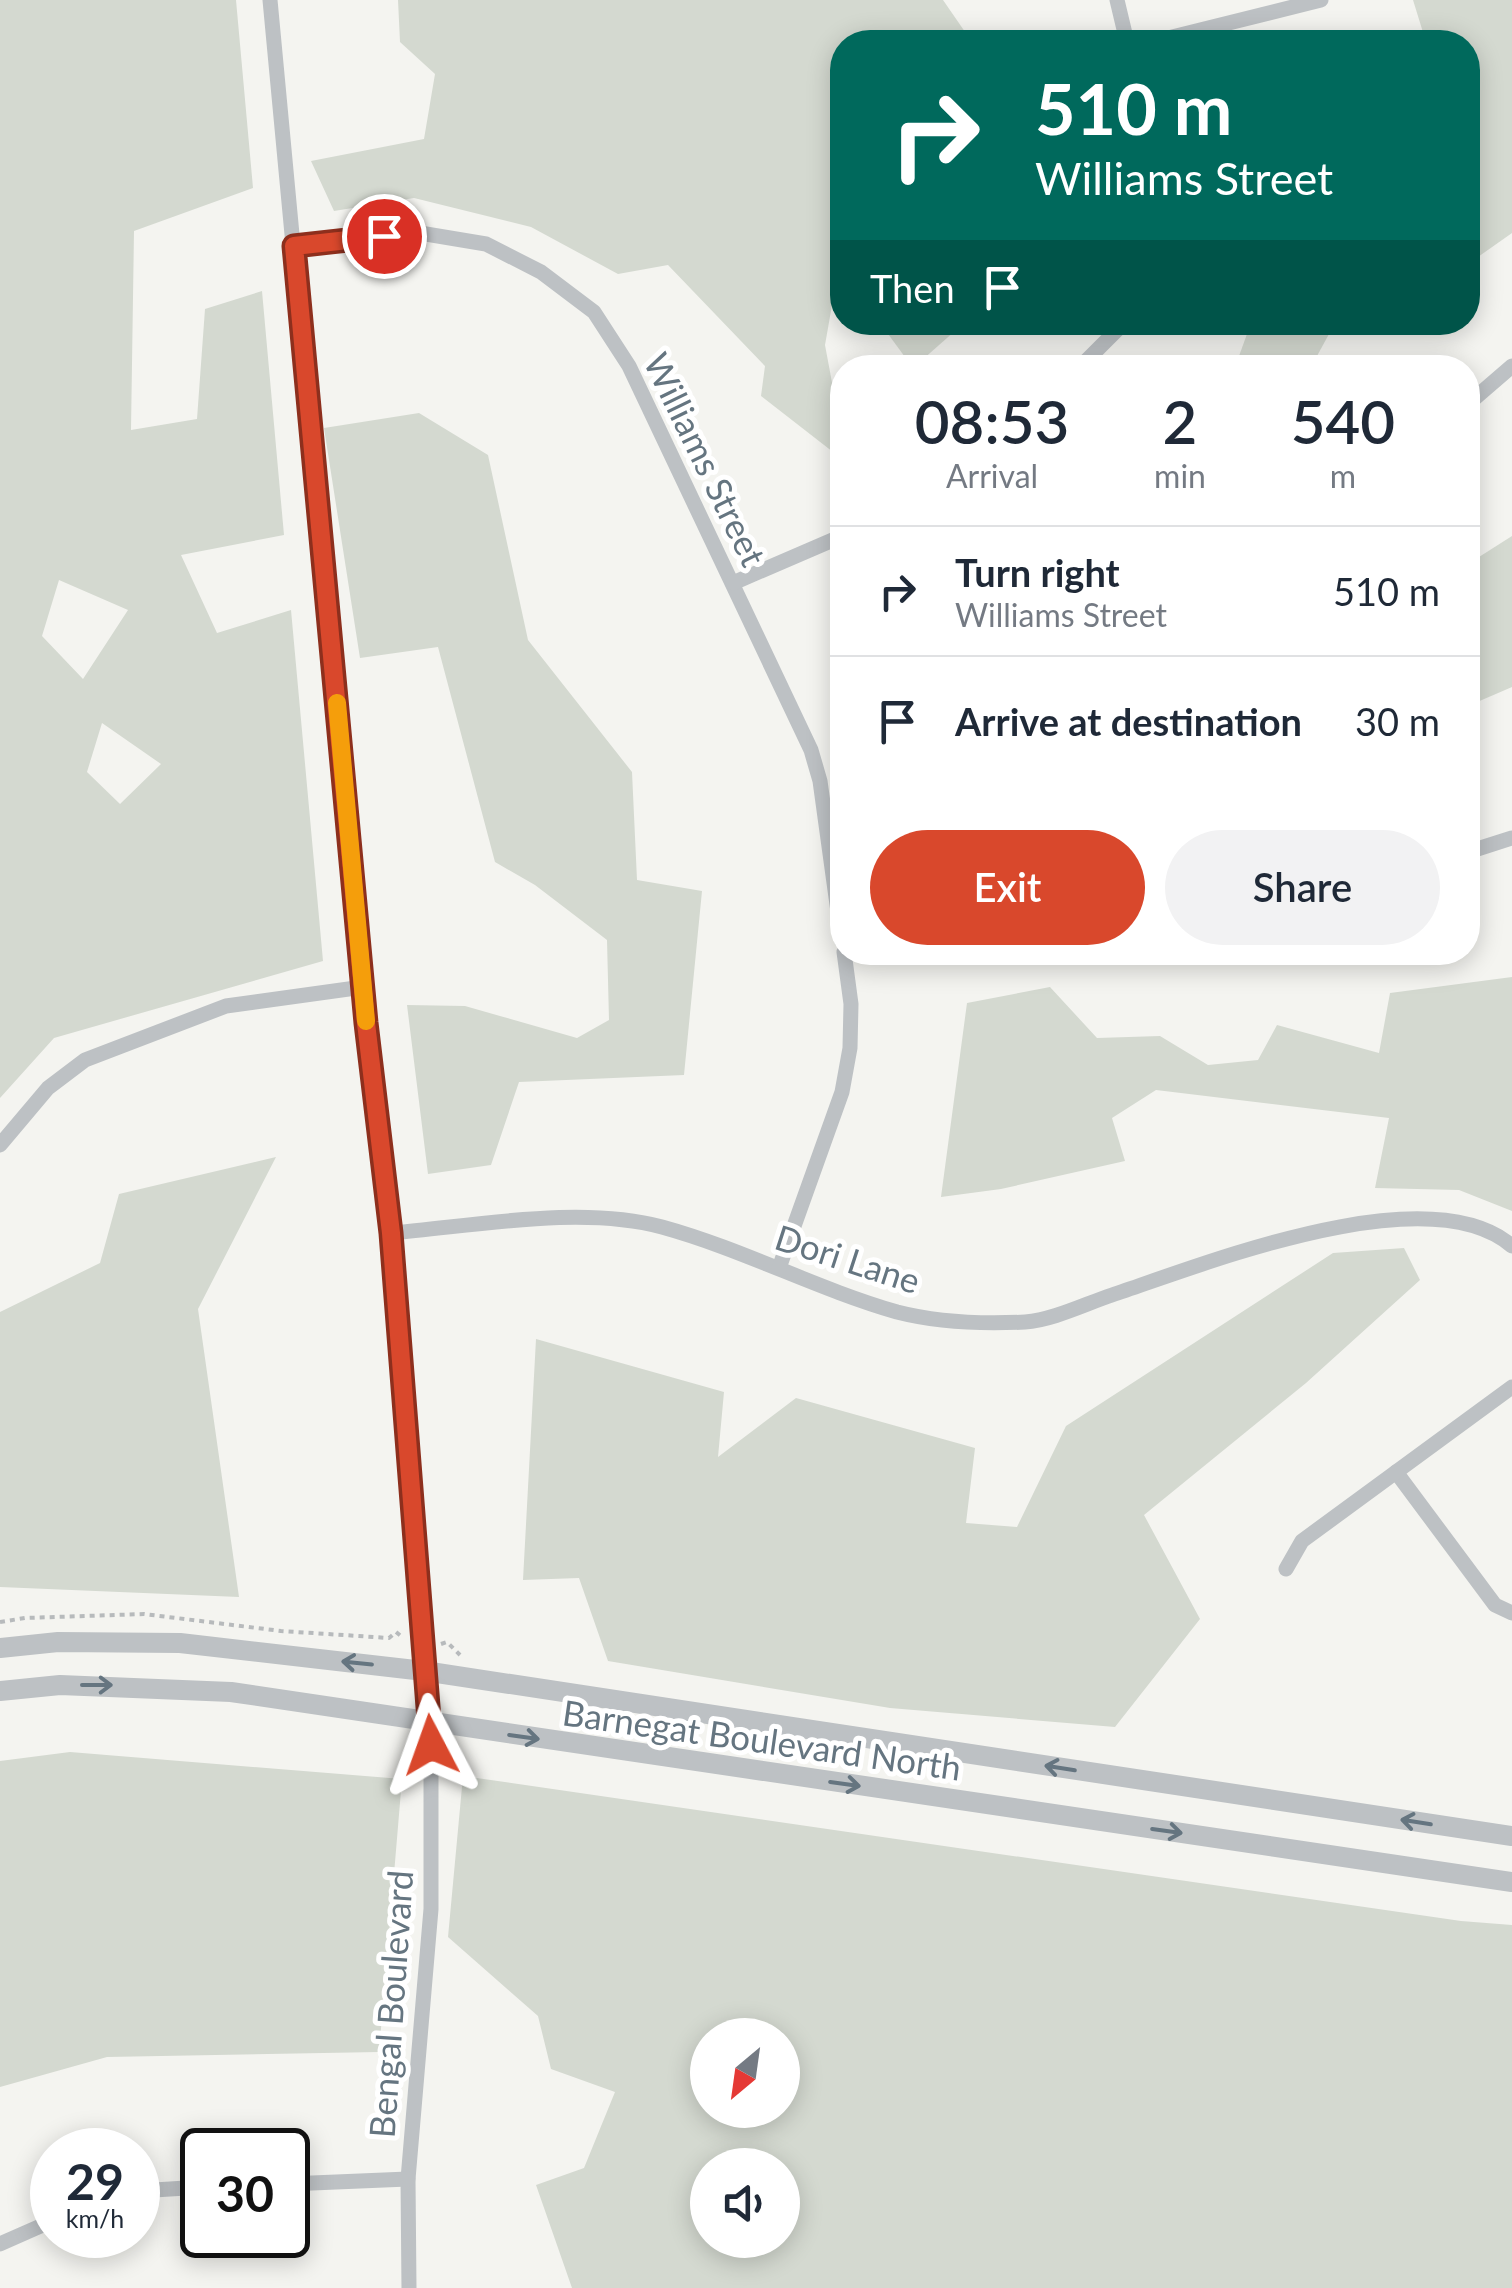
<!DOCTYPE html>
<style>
body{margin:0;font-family:Lato,sans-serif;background:#f2f2f3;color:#1f2937;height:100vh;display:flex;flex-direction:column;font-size:38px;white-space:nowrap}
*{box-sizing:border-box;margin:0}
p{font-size:32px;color:#747a83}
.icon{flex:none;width:55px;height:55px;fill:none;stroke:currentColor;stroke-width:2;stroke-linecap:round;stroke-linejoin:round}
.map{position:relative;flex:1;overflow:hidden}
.sheet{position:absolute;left:830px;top:355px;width:650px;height:610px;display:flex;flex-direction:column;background:#fff;border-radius:40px;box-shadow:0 5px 25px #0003}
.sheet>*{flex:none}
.guide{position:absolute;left:830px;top:30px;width:650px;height:305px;border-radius:40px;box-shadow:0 5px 25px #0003;background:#00695c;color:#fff;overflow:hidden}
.needle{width:65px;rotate:209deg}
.controls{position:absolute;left:690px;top:2018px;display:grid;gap:20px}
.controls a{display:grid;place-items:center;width:110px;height:110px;border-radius:50%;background:#fff;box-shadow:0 5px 25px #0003;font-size:50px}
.speed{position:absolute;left:30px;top:2128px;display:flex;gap:20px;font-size:50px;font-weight:700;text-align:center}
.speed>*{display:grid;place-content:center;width:130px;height:130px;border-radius:50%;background:#fff;box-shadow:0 5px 25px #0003;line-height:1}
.speed small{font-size:25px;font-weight:400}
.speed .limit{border:5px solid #111;border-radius:15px;background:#fff;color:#111}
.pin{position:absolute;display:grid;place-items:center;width:85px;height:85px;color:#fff;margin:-42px;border:5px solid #fff;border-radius:50%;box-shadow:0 2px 10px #0007}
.me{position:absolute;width:110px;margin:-55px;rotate:356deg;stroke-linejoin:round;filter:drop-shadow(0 0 8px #0008)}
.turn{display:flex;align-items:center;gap:35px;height:210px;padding:0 40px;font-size:45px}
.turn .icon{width:130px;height:130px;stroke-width:2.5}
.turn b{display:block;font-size:70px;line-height:85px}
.then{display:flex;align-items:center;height:95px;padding:0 40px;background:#0003;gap:20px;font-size:38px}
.eta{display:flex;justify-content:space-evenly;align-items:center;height:170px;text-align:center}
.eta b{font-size:60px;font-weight:600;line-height:70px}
.button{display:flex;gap:20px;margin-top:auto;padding:20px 40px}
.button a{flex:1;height:115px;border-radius:60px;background:#d9482c;color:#fff;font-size:40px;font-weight:600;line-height:115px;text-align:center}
.button a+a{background:#f2f2f3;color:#1f2937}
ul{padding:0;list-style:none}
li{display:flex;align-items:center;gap:30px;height:130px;padding:0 40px;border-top:2px solid #e0e1e3}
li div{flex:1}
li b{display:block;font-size:38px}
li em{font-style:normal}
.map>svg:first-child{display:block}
</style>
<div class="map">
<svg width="1512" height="2288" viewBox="0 0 1512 2288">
<rect width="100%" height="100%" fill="#f4f4f0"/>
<g fill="#d4d9d0" fill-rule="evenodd">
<path d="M0,0H236L253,188L134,231L131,430L197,419L205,309L262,291L284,535L181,555L217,633L291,610L323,961L54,1038L0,1098ZM59,580L128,610L83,679L42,636ZM102,723L161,764L120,804L87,772Z"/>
<polygon points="398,0 943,0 972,42 842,42 842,289 835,288 825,345 842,436 842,459 761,396 765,366 668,265 618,274 531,227 414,198 334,211 311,161 424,139 435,74 400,42"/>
<polygon points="1413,0 1512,0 1512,233 1468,264 1468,42 1426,42"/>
<polygon points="880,323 964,323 913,368"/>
<polygon points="1251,323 1252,322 1335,323 1311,367 1235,367"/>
<polygon points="419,413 488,455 528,640 632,772 637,880 702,891 684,1075 519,1082 491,1165 428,1174 407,1005 465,1006 577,1038 609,1020 607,940 535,885 495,862 438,647 360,658 324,428"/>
<polygon points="1512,536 1512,687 1468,706 1468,564"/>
<polygon points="1512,977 1512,1211 1459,1190 1375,1188 1389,1118 1156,1090 1112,1118 1125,1161 1001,1189 941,1197 967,1003 1050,987 1097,1038 1160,1036 1208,1065 1258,1060 1277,1025 1379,1053 1390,993"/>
<polygon points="276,1157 198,1309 239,1597 0,1587 0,1312 100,1263 119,1194"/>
<polygon points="1404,1248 1420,1280 1306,1383 1144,1515 1200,1619 1115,1727 890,1708 608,1661 579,1578 523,1580 536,1339 724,1392 718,1457 796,1398 975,1448 966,1523 1017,1527 1066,1426 1333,1253"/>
<polygon points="70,1752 402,1779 379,2052 107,2057 0,2087 0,1761"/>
<path d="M463,1776L1461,1921L1512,1925V2288H572L536,2185L584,2168L615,2092L551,2069L538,2016L448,1937ZM708,2035H782V2110H708ZM708,2165H782V2240H708Z"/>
</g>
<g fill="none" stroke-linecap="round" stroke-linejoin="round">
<g stroke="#b7babc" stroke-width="4" stroke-dasharray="5 5" stroke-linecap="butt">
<polyline points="0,1622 25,1618 144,1614 281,1631 389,1638 396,1632 402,1637"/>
<polyline points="441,1644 447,1642 460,1655"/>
</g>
<g stroke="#bdc1c4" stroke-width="15">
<polyline points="270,0 366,1023 391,1233 424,1671 431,1723 431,1909 408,2179 409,2288"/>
<polyline points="1117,0 1127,42"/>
<polyline points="1152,42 1321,0"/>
<polyline points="294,246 414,232 486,244 541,272 594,312 629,366 811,750 820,781 842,941"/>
<polyline points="1079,368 1125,322"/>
<polyline points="1468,404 1512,366"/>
<polyline points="733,583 842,536"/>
<polyline points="1468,852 1512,838"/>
<polyline points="0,1145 48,1088 85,1060 226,1006 363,987"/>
<path d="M391,1233C475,1226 581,1205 662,1227C742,1249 817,1289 897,1312C936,1322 985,1324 1025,1322C1053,1320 1085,1304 1112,1295C1205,1264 1428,1174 1512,1246"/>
<polyline points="779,1268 842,1092 850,1048 851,1004 844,952"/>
<polyline points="1396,1472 1495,1605 1512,1613"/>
<polyline points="1286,1569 1302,1541 1512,1387"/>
<polyline points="288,2184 408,2179"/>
<polyline points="138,2191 202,2187"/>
<polyline points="0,2244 52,2221"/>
</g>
<g stroke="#bdc1c4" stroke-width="20">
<polyline points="0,1648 58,1642 180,1643 424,1671 1512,1836"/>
<polyline points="0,1691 60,1685 231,1692 1512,1882"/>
</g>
</g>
<defs><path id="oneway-shaft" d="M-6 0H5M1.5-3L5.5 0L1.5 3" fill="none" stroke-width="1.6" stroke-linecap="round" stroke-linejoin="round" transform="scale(2.5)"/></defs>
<g stroke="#657580">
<use href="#oneway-shaft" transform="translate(357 1663) rotate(-174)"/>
<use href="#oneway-shaft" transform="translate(97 1685)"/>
<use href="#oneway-shaft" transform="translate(524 1737) rotate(8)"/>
<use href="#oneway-shaft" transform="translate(1060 1768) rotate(-171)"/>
<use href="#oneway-shaft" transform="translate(845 1784) rotate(8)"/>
<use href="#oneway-shaft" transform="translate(1416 1822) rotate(-171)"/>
<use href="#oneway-shaft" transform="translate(1167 1831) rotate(8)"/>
</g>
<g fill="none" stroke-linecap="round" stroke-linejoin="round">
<defs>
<polyline id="route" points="384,236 294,246 366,1023 391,1233 431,1745"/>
</defs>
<use href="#route" stroke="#8d2f1d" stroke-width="25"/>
<use href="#route" stroke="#d9482c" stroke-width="18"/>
<polyline stroke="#f59e0b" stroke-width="18" points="337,703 366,1021"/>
</g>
<g text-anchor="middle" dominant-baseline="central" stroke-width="10" stroke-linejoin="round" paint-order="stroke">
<g font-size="35" fill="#657580" stroke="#fff">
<text transform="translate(706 459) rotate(64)">Williams Street</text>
<text transform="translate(848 1258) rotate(18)">Dori Lane</text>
<text transform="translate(762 1739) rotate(8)">Barnegat Boulevard North</text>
<text transform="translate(390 2004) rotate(-86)">Bengal Boulevard</text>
</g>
</g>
</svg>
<div class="controls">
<a><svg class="needle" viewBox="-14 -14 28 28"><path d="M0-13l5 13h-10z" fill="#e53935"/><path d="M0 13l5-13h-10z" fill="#747a83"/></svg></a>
<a><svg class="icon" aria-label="sound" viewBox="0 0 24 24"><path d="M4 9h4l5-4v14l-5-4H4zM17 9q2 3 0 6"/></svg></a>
</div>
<div class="speed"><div>29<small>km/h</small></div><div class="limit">30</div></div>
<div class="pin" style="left:384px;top:236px;background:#d93025"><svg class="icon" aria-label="arrive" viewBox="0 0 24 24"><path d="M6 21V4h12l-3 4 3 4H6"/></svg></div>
<svg class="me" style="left:431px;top:1745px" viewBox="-20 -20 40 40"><path d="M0-17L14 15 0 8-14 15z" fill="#d9482c" stroke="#fff" stroke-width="4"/></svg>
<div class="guide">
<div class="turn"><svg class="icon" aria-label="right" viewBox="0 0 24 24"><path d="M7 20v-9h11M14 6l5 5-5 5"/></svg><div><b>510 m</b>Williams Street</div></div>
<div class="then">Then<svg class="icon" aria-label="arrive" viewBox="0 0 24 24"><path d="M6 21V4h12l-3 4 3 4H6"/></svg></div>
</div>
<section class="sheet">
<div class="eta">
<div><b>08:53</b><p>Arrival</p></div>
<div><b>2</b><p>min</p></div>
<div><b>540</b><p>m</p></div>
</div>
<ul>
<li><svg class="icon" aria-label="right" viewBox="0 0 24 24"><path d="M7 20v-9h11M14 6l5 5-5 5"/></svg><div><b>Turn right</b><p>Williams Street</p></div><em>510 m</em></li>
<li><svg class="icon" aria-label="arrive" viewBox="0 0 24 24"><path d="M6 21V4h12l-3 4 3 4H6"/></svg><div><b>Arrive at destination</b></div><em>30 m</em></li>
</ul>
<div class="button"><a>Exit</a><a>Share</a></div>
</section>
</div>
